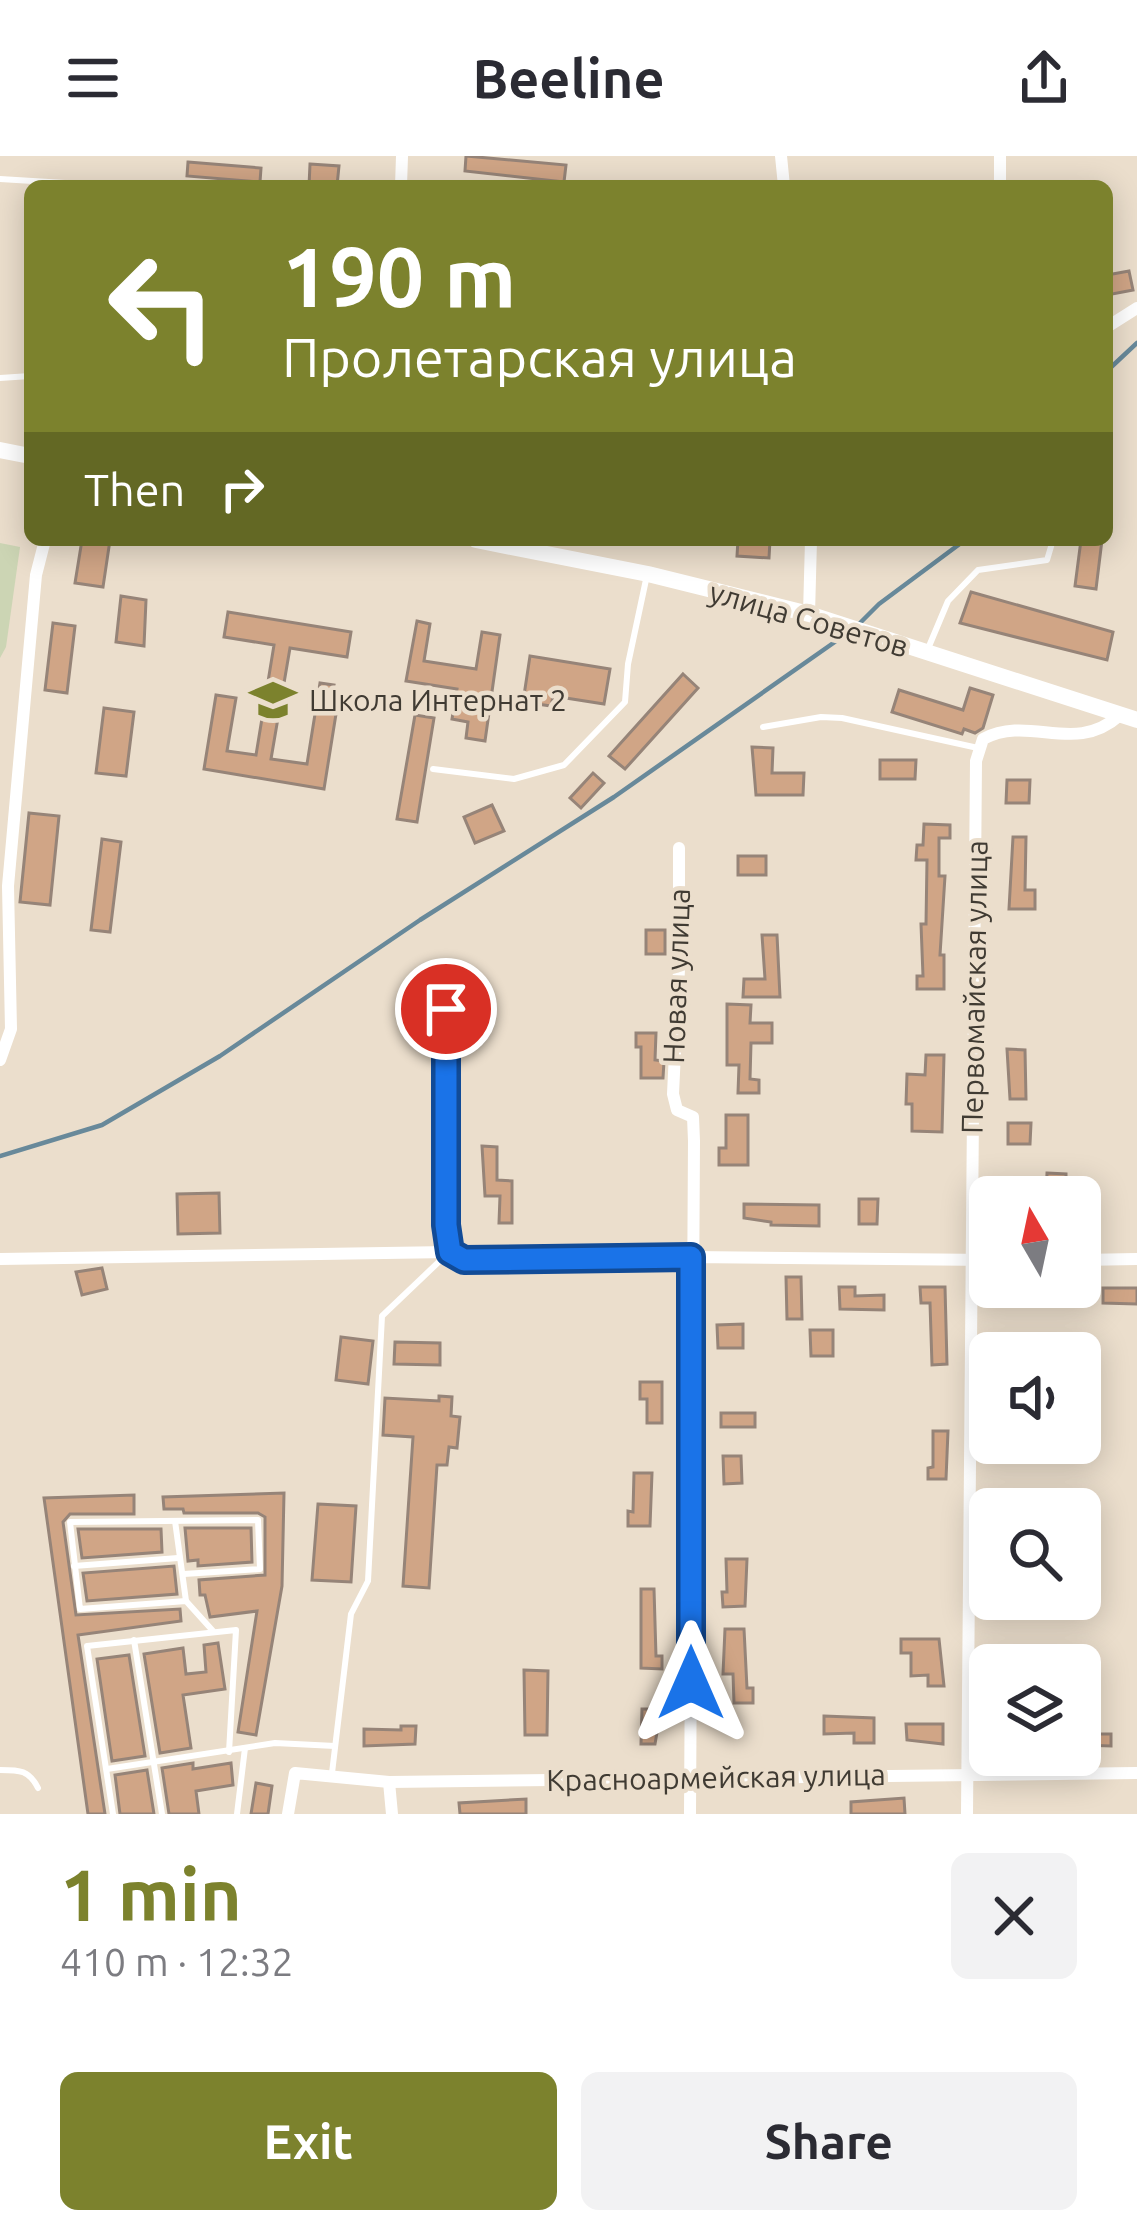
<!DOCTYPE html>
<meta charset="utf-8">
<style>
body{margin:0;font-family:Ubuntu,sans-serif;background:#f2f2f3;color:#2b2b33;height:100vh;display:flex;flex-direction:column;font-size:45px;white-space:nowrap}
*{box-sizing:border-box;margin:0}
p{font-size:39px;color:#7c7c81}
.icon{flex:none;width:66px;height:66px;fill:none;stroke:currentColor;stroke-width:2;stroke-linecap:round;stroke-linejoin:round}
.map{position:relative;height:1658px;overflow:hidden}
.details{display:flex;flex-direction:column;background:#fff;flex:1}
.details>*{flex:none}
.banner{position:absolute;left:24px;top:24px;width:1089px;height:366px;border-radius:18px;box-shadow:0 6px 30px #0003;background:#7c822d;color:#fff;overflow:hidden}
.needle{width:78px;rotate:351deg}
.buttons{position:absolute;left:969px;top:1020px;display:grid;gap:24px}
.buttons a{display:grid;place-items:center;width:132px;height:132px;border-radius:18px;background:#fff;box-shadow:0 6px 30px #0003;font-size:60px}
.pin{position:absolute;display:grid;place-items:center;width:102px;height:102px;color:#fff;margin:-51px;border:6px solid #fff;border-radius:50%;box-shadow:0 3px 12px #0007}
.me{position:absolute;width:132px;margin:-66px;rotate:0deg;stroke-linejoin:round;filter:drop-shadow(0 0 9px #0008)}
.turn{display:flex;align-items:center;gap:42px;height:252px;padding:0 60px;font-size:54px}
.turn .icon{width:156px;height:156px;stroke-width:2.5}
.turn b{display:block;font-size:84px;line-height:102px}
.then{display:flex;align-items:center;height:114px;padding:0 60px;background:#0003;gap:24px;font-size:45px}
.round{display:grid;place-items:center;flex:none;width:126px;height:126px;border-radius:18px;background:#f2f2f3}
.overview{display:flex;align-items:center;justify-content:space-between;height:204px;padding:0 60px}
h1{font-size:72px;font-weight:700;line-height:90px;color:#7c822d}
.primary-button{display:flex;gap:24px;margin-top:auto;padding:24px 60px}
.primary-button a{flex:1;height:138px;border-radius:18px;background:#7c822d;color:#fff;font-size:48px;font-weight:700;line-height:138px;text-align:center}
.primary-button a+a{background:#f2f2f3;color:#2b2b33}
header{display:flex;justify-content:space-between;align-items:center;height:156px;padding:0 60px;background:#fff;font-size:54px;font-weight:700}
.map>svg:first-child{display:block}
</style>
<header><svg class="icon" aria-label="menu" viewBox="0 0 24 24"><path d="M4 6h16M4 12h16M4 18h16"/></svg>Beeline<svg class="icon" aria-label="share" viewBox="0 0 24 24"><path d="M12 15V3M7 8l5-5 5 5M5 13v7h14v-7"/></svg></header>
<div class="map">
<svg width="1137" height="1658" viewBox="0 0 1137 1658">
<rect width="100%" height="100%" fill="#ebdecc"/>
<polygon fill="#ccd5b4" points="0,387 20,391 6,491 0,502"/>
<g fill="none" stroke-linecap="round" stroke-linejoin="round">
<g stroke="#68899a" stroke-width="4.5">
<polyline points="1107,215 1137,187"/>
<polyline points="858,469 879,448 965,384"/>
<polyline points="0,1000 102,969 220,900 420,764 614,641 849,476"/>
</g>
</g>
<g fill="#d0a586" stroke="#968478" stroke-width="3">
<polygon points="466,0 566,9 564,26 465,15"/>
<polygon points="188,6 261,12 260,26 187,20"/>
<polygon points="310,8 339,10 337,30 309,30"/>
<polygon points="1129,115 1133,134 1107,139 1107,119"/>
<polygon points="82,384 110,384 103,431 75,427"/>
<polygon points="738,384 770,384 769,402 737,400"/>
<polygon points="1081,384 1102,384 1096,433 1075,430"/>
<polygon points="971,436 1113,476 1107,504 960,467"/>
<polygon points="121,440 146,444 144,490 116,486"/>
<polygon points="228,456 351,476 347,501 290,492 271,603 307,608 320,527 334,529 329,557 336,558 324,633 204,613 216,539 236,542 227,595 256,599 274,489 224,481"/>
<polygon points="417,465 430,468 424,505 476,513 482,476 500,479 485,585 466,582 468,566 452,563 457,533 406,525"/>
<polygon points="53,467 75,470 67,537 45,534"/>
<polygon points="530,500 610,513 604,548 553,540 551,550 523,546"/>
<polygon points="683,518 698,532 625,613 609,600"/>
<polygon points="970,532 993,539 983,572 975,577 964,573 962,578 892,556 899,534 963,554"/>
<polygon points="104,552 134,556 126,620 96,617"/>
<polygon points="415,559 434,562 417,666 397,663"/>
<polygon points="752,591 773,592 772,617 804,617 803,639 756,639"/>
<polygon points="880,604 916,604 915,623 880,623"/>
<polygon points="593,617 604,627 581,652 570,642"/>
<polygon points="1007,624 1030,624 1029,647 1006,647"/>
<polygon points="492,649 504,675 475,687 464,661"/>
<polygon points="29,657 59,660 50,749 20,746"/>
<polygon points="924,668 950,669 950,682 939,682 939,720 945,720 940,799 944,799 944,833 917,833 917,820 923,820 921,768 926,768 927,704 916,704 917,689 923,689"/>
<polygon points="1013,681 1026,681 1025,734 1035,734 1035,753 1009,753"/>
<polygon points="102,683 121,686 110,776 91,774"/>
<rect x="738" y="700" width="28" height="19"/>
<rect x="646" y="774" width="19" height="24"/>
<polygon points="762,779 777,779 780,841 743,841 744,823 765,823"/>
<polygon points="727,848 751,849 750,867 772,867 772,887 751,887 750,923 759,924 759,937 738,937 739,909 727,909"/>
<polygon points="636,877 656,877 655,904 664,905 663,922 641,922 641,891 636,891"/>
<polygon points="1007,893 1025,894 1026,943 1010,943"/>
<polygon points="926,899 944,899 942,976 912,975 912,948 906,948 907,918 925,919"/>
<polygon points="726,959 748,959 748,1009 719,1009 719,992 726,992"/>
<polygon points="1008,967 1031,967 1030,988 1008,988"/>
<polygon points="482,990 497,991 497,1024 512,1025 512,1067 499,1067 500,1040 485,1040"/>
<polygon points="1047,1017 1066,1018 1066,1041 1046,1041"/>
<polygon points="219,1037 220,1077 178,1078 177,1038"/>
<polygon points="859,1043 878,1043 877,1068 859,1068"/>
<polygon points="744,1048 819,1049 819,1070 771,1069 771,1066 744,1062"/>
<polygon points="102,1112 107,1133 82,1139 76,1116"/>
<polygon points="786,1121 801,1121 802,1163 787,1163"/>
<polygon points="839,1131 855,1131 855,1140 884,1139 884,1154 840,1153"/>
<polygon points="920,1131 945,1131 947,1208 932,1209 930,1147 921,1147"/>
<polygon points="1103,1132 1137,1132 1137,1148 1103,1147"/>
<polygon points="743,1168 743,1192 718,1192 717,1169"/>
<polygon points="810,1174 833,1174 833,1200 811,1200"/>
<polygon points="341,1181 373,1185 368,1228 336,1224"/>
<polygon points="395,1186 440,1187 440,1209 394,1208"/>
<polygon points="640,1226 662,1226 662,1267 647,1267 647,1243 640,1243"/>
<polygon points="439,1240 452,1241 451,1260 460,1261 457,1292 449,1291 447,1309 437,1309 429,1432 403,1430 413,1281 383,1279 385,1242 439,1245"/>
<rect x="721" y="1257" width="34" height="14"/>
<polygon points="933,1275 948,1275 946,1323 928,1323 928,1312 933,1311"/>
<polygon points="723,1300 741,1300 742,1327 724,1328"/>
<polygon points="634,1317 652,1317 650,1370 628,1370 628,1355 633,1356"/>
<polygon points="284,1337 282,1430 256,1579 238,1576 257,1455 210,1461 205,1439 200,1439 199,1424 265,1419 265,1361 258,1357 184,1357 183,1353 164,1353 163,1341"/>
<polygon points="134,1339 134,1358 70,1358 63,1366 76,1459 180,1453 181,1465 78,1479 105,1658 88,1658 44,1342"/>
<polygon points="318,1348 356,1350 351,1426 312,1424"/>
<polygon points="185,1372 251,1372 252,1406 198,1410 198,1404 188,1405"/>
<polygon points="78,1373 161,1373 162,1396 82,1402"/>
<polygon points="726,1403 747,1403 745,1450 723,1451 722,1436 727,1436"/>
<polygon points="174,1410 177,1438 87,1445 83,1417"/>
<polygon points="641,1433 654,1433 656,1500 662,1500 662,1513 641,1512"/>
<polygon points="725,1473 744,1473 747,1532 753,1532 753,1547 734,1547 733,1518 723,1518"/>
<polygon points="901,1483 939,1483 944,1530 928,1530 928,1519 911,1520 911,1497 901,1497"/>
<polygon points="218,1487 225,1533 183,1539 191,1592 160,1597 144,1498 183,1492 186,1518 206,1516 204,1489"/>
<polygon points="129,1499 145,1600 112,1605 97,1503"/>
<polygon points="524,1514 548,1515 547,1579 525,1579"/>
<polygon points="642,1553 661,1553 655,1588 641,1588"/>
<polygon points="824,1560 874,1562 874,1587 854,1587 854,1577 824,1578"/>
<polygon points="906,1568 943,1568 943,1588 907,1584"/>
<polygon points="1080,1568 1095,1569 1095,1578 1111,1578 1111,1590 1080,1589"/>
<polygon points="401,1570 416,1570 415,1588 364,1590 364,1573 401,1574"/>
<polygon points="193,1607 193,1613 231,1607 233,1629 196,1635 199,1658 169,1658 162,1612"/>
<polygon points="147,1614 154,1658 120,1658 115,1619"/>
<polygon points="256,1627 272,1630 268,1658 251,1658"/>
<polygon points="904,1642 905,1658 851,1658 851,1646"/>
<polygon points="526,1643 526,1658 460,1658 459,1647"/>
</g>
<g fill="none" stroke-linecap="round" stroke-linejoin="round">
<g stroke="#fff" stroke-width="6">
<polyline points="0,23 114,30"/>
<polyline points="0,222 30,220"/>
<polyline points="927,495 948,445 978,414 1047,404 1053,384"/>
<polyline points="763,571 821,561 842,562 978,592"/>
<polyline points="433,613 514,623 564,609 625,546 628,508 647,419"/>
<polyline points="175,1365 186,1445"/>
<polyline points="74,1410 178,1402"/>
<polyline points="184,1418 260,1413 258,1364 70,1366 80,1453 186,1445 213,1475"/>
<polyline points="134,1484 162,1658"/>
<polyline points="107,1613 275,1587 335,1590"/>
<path d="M0,1614C20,1614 29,1614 38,1632"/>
<polyline points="332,1617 351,1458 368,1425 382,1160 446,1099"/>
<polyline points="113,1658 87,1490 236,1474 229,1596"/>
<polyline points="237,1658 245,1592"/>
</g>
<g stroke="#fff" stroke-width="12">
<polyline points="781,0 784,30"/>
<polyline points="1000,0 1000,30"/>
<polyline points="401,30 402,0"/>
<polyline points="1107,171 1137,152"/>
<polyline points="809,458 811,384"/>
<polyline points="679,692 679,813 673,938 677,954 693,961 694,985 690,1658"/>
<polyline points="446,853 446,1069 450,1096"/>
<polyline points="0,904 11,873 8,730 36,419 45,384"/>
<polyline points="0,1103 450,1096 464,1104 691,1101 990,1104"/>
<polyline points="1080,1104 1137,1103"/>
<polyline points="389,1626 392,1658"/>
<polyline points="288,1658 295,1617 389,1626 1137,1617"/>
<path d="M967,1658L976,605L983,583C1031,558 1074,600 1120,559"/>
</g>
<g stroke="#fff" stroke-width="16">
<polyline points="0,294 30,300"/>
<polyline points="476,384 648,418 809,458 1137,564"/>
</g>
</g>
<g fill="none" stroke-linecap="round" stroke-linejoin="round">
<defs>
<polyline id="route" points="446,853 446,1069 450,1096 464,1104 691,1101 691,1527"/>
</defs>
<use href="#route" stroke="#114b97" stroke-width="30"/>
<use href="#route" stroke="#1a73e8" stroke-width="21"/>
</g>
<defs>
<symbol id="school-bare" viewBox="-9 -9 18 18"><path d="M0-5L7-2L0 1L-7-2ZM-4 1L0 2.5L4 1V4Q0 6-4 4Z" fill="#7c822d" stroke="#ebdecc" stroke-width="2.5" paint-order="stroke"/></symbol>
</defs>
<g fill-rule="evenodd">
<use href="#school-bare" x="240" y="511" width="66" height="66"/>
</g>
<g text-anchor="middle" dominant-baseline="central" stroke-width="9" stroke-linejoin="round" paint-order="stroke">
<g font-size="30" fill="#403b33" stroke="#ebdecc">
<text transform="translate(809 463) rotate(16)">улица Советов</text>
<text transform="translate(676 820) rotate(-88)">Новая улица</text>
<text transform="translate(974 831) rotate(-89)">Первомайская улица</text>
<text transform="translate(716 1621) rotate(-1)">Красноармейская улица</text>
</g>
<g font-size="30" fill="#403b33" stroke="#ebdecc" text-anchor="start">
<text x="309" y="544">Школа Интернат 2</text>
</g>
</g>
</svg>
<div class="buttons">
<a><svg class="needle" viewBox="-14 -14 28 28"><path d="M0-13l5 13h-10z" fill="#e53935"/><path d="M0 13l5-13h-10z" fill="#7c7c81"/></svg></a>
<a><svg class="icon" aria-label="sound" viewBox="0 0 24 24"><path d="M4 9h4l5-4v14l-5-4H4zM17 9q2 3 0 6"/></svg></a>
<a><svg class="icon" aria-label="search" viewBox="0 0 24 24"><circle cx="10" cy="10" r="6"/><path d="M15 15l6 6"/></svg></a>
<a><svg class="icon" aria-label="layers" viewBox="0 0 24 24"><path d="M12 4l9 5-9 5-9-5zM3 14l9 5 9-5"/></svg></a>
</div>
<div class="pin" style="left:446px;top:853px;background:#d93025"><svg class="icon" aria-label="arrive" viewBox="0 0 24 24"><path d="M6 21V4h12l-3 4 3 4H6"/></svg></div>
<svg class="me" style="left:691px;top:1527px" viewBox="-20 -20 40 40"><path d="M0-17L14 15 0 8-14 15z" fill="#1a73e8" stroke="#fff" stroke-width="4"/></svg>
<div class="banner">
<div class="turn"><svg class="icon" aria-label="left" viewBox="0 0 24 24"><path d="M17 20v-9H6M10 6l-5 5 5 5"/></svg><div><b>190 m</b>Пролетарская улица</div></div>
<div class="then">Then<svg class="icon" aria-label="right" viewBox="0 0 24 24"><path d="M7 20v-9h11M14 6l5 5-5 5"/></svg></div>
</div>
</div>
<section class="details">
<div class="overview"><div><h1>1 min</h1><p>410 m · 12:32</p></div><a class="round"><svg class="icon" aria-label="close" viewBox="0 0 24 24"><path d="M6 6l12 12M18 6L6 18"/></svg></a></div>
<div class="primary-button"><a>Exit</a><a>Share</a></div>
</section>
